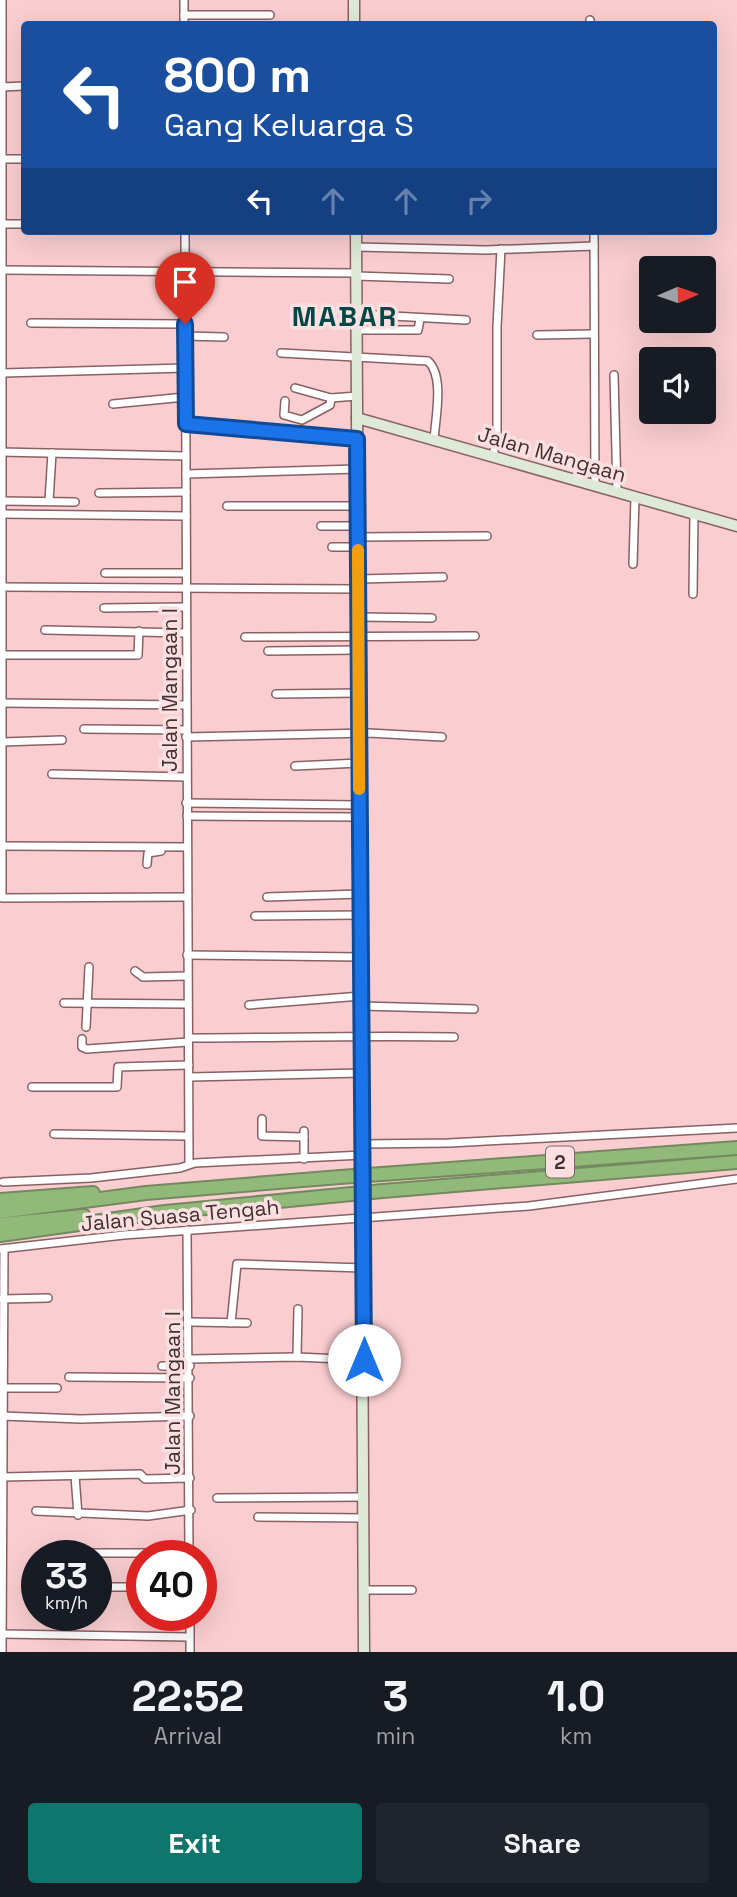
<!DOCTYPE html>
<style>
body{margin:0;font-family:"Space Grotesk",sans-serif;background:#20242c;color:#f1f3f6;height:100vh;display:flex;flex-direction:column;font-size:26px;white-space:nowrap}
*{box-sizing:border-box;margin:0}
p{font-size:23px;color:#9ea1a6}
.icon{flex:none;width:38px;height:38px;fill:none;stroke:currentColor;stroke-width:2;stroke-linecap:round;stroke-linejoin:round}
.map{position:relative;height:1652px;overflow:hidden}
.details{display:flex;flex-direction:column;background:#171b24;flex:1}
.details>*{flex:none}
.top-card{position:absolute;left:21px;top:21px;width:696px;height:214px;border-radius:7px;box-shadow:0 7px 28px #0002;background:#1a4fa0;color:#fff;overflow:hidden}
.needle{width:46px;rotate:88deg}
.controls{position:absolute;left:639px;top:256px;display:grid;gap:14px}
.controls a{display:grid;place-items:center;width:77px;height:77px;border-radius:7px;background:#171b24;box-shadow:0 7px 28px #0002;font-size:35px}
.speed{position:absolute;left:21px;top:1540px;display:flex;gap:14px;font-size:35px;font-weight:700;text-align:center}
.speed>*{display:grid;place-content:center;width:91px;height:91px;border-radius:50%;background:#171b24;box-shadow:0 7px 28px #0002;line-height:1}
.speed small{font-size:18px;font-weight:400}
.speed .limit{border:10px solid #d22;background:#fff;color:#111}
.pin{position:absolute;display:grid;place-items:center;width:60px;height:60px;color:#fff;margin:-72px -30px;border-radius:50% 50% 50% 0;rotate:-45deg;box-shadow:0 0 7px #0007}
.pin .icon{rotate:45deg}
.me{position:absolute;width:77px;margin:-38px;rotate:0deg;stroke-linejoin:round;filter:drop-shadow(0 0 5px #0008)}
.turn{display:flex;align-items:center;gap:24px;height:147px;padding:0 28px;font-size:32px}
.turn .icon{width:91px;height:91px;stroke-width:2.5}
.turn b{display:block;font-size:49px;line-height:60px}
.lanes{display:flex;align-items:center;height:66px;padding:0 28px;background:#0003;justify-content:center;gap:35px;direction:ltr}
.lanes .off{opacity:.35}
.eta{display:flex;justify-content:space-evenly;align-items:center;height:119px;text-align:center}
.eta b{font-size:42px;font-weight:700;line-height:49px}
.cta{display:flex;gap:14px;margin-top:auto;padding:14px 28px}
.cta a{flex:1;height:80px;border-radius:7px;background:#0f766e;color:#fff;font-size:28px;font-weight:700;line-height:80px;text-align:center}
.cta a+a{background:#20242c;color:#f1f3f6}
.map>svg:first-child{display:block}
</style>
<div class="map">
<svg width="737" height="1652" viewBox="0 0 737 1652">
<rect width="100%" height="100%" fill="#faced0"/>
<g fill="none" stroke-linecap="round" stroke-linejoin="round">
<defs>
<g id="street">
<polyline points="2,0 2,898 187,897"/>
<polyline points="184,0 184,24"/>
<polyline points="184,15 270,15"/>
<polyline points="590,20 591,24"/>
<polyline points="2,87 24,86"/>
<polyline points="4,159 24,159"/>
<polyline points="1,224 24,224"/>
<polyline points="185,231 189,1163"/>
<polyline points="594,231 595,486"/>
<polyline points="356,247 486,250 594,246"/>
<polyline points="3,270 356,273"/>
<polyline points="356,276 449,279"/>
<polyline points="356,314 466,320"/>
<polyline points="31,323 185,324"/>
<polyline points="357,330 418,330 420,319"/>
<polyline points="537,335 593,334"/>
<polyline points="185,336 224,337"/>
<path d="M281,353L428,361C445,377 435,419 434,441"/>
<polyline points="3,373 185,368"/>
<polyline points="614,375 617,492"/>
<polyline points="295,388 331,398 357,396"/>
<polyline points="285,401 284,415 302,420 330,405 331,398"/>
<polyline points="113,404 185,397"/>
<polyline points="185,424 357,439"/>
<polyline points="0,452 186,456"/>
<polyline points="493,457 497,435 497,327 501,249"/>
<polyline points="186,474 357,469"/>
<polyline points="99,493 186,492"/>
<polyline points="1,501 75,502"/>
<polyline points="49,501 52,453"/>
<polyline points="227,506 358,506"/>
<polyline points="1,514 186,516"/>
<polyline points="321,526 358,526"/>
<polyline points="358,537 487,536"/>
<polyline points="332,547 358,547"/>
<polyline points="633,564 635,498"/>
<polyline points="105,573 186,573"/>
<polyline points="359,579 443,577"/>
<polyline points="1,587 359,589"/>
<polyline points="693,594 694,514"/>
<polyline points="104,608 186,607"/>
<polyline points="360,617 432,618"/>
<polyline points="45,630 186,633"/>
<polyline points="245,637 475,636"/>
<polyline points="268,651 360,650"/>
<polyline points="2,655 138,655 139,631"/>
<polyline points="276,694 359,693"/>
<polyline points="2,703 186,705"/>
<polyline points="84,729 186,730"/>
<polyline points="186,737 369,733 442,737"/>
<polyline points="2,742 62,740"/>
<polyline points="295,766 359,763"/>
<polyline points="52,774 186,777"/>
<polyline points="186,803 359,805"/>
<polyline points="187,816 359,817"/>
<polyline points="2,846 187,847"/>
<polyline points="147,864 148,853 161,851"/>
<polyline points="267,897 360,894"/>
<polyline points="255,916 360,915"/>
<polyline points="187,955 361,957"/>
<polyline points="135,971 143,977 187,976"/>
<polyline points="64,1003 187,1004"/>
<polyline points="249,1005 361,996"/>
<polyline points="361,1006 474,1009"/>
<polyline points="86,1027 89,967"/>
<path d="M189,1038C277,1038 365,1035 454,1037"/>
<polyline points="82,1039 82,1047 87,1049 188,1042"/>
<polyline points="190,1077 362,1073"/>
<polyline points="32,1087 117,1087 118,1067 189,1065"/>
<polyline points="262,1119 262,1136 304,1137"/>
<polyline points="54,1134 188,1136"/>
<polyline points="363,1144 449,1143 737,1128"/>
<polyline points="304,1159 304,1131"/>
<polyline points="3,1182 91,1178 180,1168 195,1163 363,1155"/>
<polyline points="187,1230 189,1556"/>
<polyline points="0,1249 124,1235 529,1206 737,1179"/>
<polyline points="3,1299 48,1298"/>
<polyline points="190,1322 247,1323"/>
<polyline points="231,1323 237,1264 363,1268"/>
<polyline points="297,1357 298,1309"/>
<polyline points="190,1359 297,1357 364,1360"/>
<polyline points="162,1366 190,1366"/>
<polyline points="69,1377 190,1378"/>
<polyline points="3,1388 57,1388"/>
<polyline points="2,1416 81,1419 190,1416"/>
<polyline points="75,1476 78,1515"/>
<polyline points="3,1477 140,1474 145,1479 190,1478"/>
<polyline points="217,1498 363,1497"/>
<polyline points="36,1511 148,1516 191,1510"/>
<polyline points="258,1517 364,1518"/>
<polyline points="79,1553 189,1553"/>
<polyline points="96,1587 142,1587"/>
<polyline points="364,1590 412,1590"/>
<polyline points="190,1615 190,1652"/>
<polyline points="2,1634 189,1637"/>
<polyline points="2,1652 4,1249"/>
</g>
<g id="secondary">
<polyline points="354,0 354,24"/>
<polyline points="356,231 364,1652"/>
<polyline points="357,418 737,526"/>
</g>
<g id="highway">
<polyline points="382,1174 737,1148"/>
<polyline points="383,1191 737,1162"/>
<polyline points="0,1200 93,1193"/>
<polyline points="0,1212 146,1193 340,1177"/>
<polyline points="0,1224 84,1216"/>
<polyline points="0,1235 165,1212 341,1195"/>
</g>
</defs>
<use href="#street" stroke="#886163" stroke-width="10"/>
<use href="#secondary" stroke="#886163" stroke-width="13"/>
<use href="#highway" stroke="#758961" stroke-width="16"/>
<use href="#street" stroke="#fff" stroke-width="7"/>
<use href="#secondary" stroke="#deead7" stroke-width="10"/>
<use href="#highway" stroke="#90b97a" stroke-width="12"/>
<defs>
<g id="highway-bridge">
<polyline points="340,1177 382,1174"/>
<polyline points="341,1195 383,1191"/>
</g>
</defs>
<use href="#highway-bridge" stroke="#758961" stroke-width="16" stroke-linecap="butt"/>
<use href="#highway-bridge" stroke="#90b97a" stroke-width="12"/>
</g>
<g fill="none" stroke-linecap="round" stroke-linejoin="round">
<defs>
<polyline id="route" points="185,324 186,424 357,439 364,1360"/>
</defs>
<use href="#route" stroke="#114b97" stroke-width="18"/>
<use href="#route" stroke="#1a73e8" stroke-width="12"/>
<polyline stroke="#f59e0b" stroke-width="12" points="358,550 359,789"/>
</g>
<g text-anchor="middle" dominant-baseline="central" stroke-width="7" stroke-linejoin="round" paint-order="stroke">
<rect fill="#fce0e1" stroke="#7a6666" stroke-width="2" x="546" y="1146.5" width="28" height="31" rx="5"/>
<g font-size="19" font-weight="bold" fill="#423132">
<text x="560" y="1162">2</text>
</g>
<g font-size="21" fill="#423132" stroke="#fce0e1">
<text transform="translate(552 454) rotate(16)">Jalan Mangaan</text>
<text transform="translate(169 690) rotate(-90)">Jalan Mangaan I</text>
<text transform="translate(180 1215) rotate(-5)">Jalan Suasa Tengah</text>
<text transform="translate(172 1393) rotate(-90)">Jalan Mangaan I</text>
</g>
<g font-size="28" font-weight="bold" letter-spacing="2" fill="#044747" stroke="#fce0e1">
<text x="345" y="316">MABAR</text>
</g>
</g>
</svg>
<div class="controls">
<a><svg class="needle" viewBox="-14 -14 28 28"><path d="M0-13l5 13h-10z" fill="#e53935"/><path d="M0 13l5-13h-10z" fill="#9ea1a6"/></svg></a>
<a><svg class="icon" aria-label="sound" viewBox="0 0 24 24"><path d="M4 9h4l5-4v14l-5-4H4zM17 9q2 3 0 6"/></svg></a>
</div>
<div class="speed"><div>33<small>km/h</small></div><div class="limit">40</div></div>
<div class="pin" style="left:185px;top:324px;background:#d93025"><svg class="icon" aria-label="arrive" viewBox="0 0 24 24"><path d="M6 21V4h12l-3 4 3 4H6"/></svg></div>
<svg class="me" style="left:364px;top:1360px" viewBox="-20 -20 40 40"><circle r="19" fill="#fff"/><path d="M0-13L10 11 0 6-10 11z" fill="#1a73e8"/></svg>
<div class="top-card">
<div class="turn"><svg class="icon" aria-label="left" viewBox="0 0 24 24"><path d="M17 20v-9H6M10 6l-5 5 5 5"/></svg><div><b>800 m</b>Gang Keluarga S</div></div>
<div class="lanes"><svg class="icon" aria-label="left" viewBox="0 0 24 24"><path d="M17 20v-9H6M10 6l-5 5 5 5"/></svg><svg class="icon off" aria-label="ahead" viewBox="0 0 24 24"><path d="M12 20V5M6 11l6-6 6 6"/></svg><svg class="icon off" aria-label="ahead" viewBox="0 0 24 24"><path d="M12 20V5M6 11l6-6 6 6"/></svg><svg class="icon off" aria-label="right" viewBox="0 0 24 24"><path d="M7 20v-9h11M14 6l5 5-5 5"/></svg></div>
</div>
</div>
<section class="details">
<div class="eta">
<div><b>22:52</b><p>Arrival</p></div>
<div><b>3</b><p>min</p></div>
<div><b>1.0</b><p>km</p></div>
</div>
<div class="cta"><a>Exit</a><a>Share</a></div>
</section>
